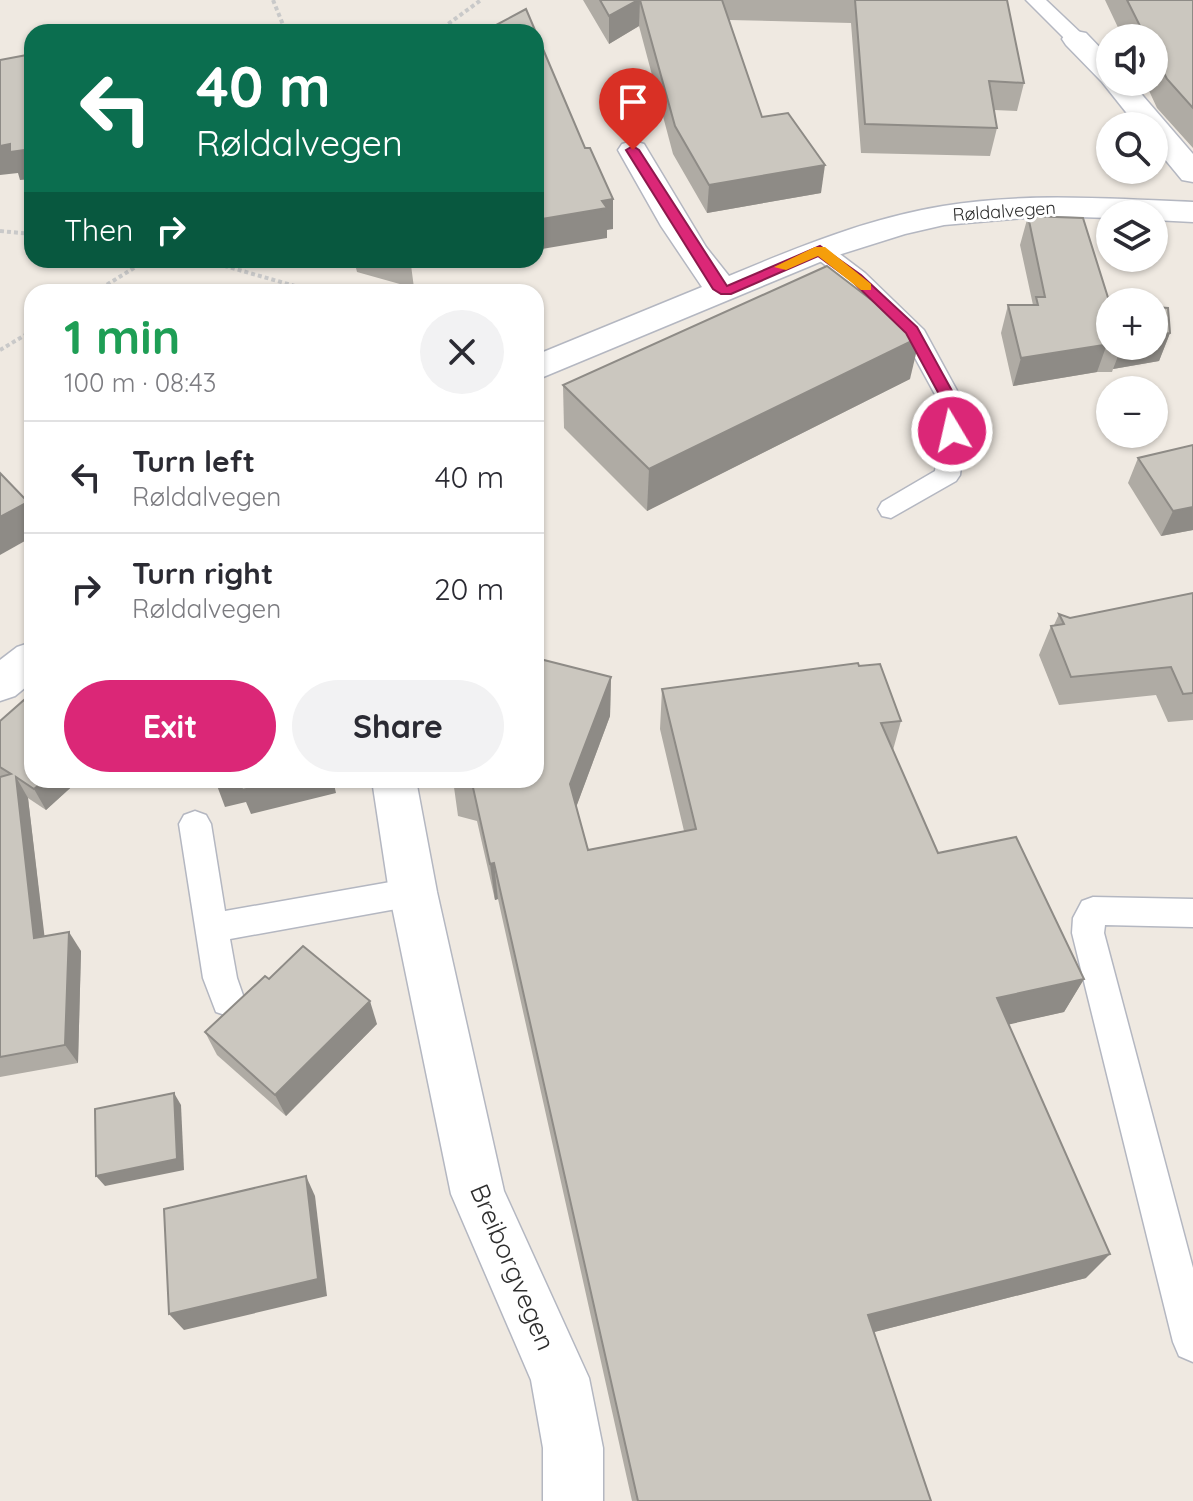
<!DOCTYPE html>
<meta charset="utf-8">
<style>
body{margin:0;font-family:Quicksand,sans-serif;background:#f2f2f3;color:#2b2b33;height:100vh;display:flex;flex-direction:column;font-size:30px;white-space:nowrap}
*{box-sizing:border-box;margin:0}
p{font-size:26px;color:#7c7c81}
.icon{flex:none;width:44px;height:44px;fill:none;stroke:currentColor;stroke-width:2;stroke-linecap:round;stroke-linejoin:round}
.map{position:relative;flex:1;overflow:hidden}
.details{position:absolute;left:24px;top:284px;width:520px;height:504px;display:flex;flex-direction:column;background:#fff;border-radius:24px;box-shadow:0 2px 6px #0004}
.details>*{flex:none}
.banner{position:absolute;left:24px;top:24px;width:520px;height:244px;border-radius:24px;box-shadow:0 2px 6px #0004;background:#0b6e4f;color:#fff;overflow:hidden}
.fabs{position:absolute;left:1096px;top:24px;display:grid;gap:16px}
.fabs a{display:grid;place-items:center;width:72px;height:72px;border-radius:50%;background:#fff;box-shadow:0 2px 6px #0004;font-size:40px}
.pin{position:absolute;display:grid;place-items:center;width:68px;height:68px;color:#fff;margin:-82px -34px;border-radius:50% 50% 50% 0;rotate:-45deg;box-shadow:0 0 8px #0007}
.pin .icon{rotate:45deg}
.me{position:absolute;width:88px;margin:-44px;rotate:351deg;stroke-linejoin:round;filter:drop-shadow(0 0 6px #0008)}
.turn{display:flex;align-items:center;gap:28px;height:168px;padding:0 40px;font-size:36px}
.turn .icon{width:104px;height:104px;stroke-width:2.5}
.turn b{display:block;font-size:56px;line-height:68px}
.then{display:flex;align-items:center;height:76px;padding:0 40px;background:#0003;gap:16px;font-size:30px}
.round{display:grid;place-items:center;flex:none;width:84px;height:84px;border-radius:42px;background:#f2f2f3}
.summary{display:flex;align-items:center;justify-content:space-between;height:136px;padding:0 40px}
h1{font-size:48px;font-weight:700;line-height:60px;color:#1e9e55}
.cta{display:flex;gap:16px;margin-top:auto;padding:16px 40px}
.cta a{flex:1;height:92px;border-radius:48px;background:#db2777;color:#fff;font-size:32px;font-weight:700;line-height:92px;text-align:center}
.cta a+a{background:#f2f2f3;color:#2b2b33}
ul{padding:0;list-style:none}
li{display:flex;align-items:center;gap:24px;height:112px;padding:0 40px;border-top:2px solid #e1e1e2}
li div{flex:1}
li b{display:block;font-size:30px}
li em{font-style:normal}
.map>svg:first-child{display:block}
</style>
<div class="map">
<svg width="1193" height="1501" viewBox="0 0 1193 1501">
<rect width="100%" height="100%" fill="#efe9e1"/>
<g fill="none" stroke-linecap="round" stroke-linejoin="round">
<defs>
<g id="service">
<polygon points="1026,0 1046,0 1083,35 1086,39 1083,43 1069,43"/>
<polygon points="820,243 828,245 865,273 924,330 967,409 960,475 956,481 891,518 882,516 878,509 882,502 935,471 943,409 902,334 849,283 812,255 809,250"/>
<polygon points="195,811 206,815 211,824 225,911 413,878 424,882 429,892 424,902 413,906 230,939 237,978 245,1001 240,1012 228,1016 216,1012 203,978 179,824 184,815"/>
<polygon points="1093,897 1193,899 1193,927 1105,925 1104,933 1193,1268 1193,1362 1179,1356 1173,1342 1072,933 1073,918 1082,901"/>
</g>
<g id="minor">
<polygon points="1076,31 1086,33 1110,58 1110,82 1131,82 1193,154 1193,182 1182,180 1154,146 1154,126 1137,126 1102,82 1066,45 1062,39 1066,33"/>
<path d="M633,141L644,144L706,247L729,276C798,247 869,218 943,206C1026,192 1110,199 1193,202V222L1154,220V214H1110V218L1047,216L944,225L905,234L832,257L536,380V355L702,287L661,226L618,150L622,144Z"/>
<polygon points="32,642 32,682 15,696 0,701 0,660 17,647"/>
<polygon points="372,780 416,780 437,892 504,1191 589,1378 603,1448 603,1501 543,1501 543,1448 531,1380 451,1194 389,892"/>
</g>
</defs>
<use href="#service" stroke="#b4b7c1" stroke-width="3"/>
<use href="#minor" stroke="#b4b7c1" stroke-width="3"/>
<g stroke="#c9c9c9" stroke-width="4" stroke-dasharray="4 3" stroke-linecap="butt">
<polyline points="273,0 286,32"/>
<polyline points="437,32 481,0"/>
<polyline points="0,231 32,234"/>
<polyline points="204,260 316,292"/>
<polyline points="95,292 147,260"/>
<polyline points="0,350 32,331"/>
</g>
<use href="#service" fill="#fff" fill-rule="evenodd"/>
<use href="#minor" fill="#fff" fill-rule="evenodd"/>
</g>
<g fill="#afaba4">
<polygon points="583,0 1007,0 1024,83 1017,111 994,110 997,128 990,156 861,153 851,23 729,20 762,117 821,193 707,213 673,154 639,26 609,44"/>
<polygon points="1105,0 1193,0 1193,148 1157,108 1145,82 1154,82 1154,38 1123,38"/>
<polygon points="1028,216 1110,304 1110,346 1154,346 1170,333 1159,361 1113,369 1112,372 1097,372 1013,386 1001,333 1008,305 1033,305 1020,245"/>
<polygon points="354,260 431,260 432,262 411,265 414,288 357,272"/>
<polygon points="910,379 647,511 564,428 563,385"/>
<polygon points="1193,445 1193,530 1161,536 1128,483 1138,458"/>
<polygon points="1193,593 1193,720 1168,722 1156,695 1059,705 1039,655 1051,626 1054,625 1059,614 1070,618"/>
<polygon points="859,666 901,721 893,750 938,853 1084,979 1064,1012 1008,1024 1086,1278 874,1332 931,1501 632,1501 498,899 495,900 477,821 458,816 453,780 536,780 611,677 610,716 576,807 588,850 684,831 660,729 662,689"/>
<polygon points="27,701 32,780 79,780 46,810 28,798 44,936 81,951 78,1063 0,1077 0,721"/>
<polygon points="269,979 377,1024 286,1116 217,1055 205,1032"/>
</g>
<g fill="#8e8b86">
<polygon points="638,0 640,0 639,26 609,44 609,16"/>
<polygon points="10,144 32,149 32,179 20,180 18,173 0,175 0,146"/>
<polygon points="825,165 821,193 707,213 709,185"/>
<polygon points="613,199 613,229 607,230 607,238 536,250 536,220 602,201"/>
<polygon points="410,260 431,260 432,262 411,265"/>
<polygon points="1170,333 1159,361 1113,369 1122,346 1154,346 1154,336"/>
<polygon points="920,337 910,379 647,511 649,469"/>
<polygon points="1107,344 1097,372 1013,386 1021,358"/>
<polygon points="28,502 32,511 32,537 0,555 0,517"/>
<polygon points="1193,507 1193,530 1161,536 1173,511"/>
<polygon points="611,677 610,716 571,821 570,784"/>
<polygon points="16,777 28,798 47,957 34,938"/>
<polygon points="45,780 79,780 46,810 34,789"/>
<polygon points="229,780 333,780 336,793 251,814 246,802 225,807 216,783"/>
<polygon points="494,863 498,899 495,900 490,864"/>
<polygon points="69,932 81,951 78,1063 65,1045"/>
<polygon points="1084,979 1064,1012 980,1031 997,998"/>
<polygon points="370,1001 377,1024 286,1116 275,1095"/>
<polygon points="174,1093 181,1105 184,1170 105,1186 96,1176"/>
<polygon points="306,1176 315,1196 327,1296 184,1330 169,1314"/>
<polygon points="1110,1254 1086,1278 855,1337 868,1315"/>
</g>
<g fill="#cbc7bf" stroke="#8e8b86" stroke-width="2">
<polygon points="600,0 638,0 609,16"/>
<polygon points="640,0 722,0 762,117 788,113 825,165 709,185 675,126"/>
<polygon points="855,0 1007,0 1024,83 989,81 997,128 865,124"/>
<polygon points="1127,0 1193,0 1193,108 1167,79 1154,54 1154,38 1146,38"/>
<polygon points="526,9 585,148 590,148 613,199 602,201 607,208 536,220 536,32 483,32"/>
<polygon points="32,54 32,149 10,152 10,144 0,146 0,60"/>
<polygon points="1028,216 1083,218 1110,304 1110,344 1021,358 1008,305 1038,305 1036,297 1045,297"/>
<polygon points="827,266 920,337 649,469 563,385"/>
<polygon points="1154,307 1168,308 1170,333 1154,336"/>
<polygon points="1193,445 1193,507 1173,511 1138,458"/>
<polygon points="0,473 28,502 0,517"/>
<polygon points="1193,593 1193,693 1183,694 1171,667 1071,677 1051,626 1064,624 1059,614 1070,618"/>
<polygon points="536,658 611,677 570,784 588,850 696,829 662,689 858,663 859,666 880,664 901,721 881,723 938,853 1016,837 1084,979 997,998 1110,1254 868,1315 931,1501 638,1501 494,863 490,864 472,783 461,780 536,780"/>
<polygon points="32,696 32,780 45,780 34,789 16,777 34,938 69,932 65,1045 0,1057 0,777 11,774 0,767 0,721 24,700 27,701"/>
<polygon points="241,780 284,780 242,790"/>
<polygon points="303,946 370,1001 275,1095 205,1032 265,976 269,979"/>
<polygon points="174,1093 177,1159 96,1176 95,1109"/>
<polygon points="306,1176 318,1279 169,1314 164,1209"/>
</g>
<polygon fill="#db2777" stroke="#8e194d" stroke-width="2" points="633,146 639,150 727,286 820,246 861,275 917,327 962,409 958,434 947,434 947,409 906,333 852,281 818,256 731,294 721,294 713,289 626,150"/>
<polygon fill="#f59e0b" points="815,247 825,247 871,284 871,290 861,290 818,256 786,270 774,267"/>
<g text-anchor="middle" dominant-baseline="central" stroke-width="6" stroke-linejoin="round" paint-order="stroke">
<g font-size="18" fill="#2e2e2e" stroke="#fff">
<text transform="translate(1004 211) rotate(-4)">Røldalvegen</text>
</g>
<g font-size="26" fill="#2e2e2e" stroke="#fff">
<text transform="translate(513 1267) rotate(67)">Breiborgvegen</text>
</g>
</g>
</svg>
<div class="fabs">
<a><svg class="icon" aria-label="sound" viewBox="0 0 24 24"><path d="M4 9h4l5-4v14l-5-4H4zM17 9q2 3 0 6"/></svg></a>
<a><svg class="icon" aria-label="search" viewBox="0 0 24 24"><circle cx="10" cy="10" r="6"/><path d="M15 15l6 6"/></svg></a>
<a><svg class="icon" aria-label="layers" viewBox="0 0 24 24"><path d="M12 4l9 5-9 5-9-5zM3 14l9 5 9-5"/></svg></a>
<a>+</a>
<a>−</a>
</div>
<div class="pin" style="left:633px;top:150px;background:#d93025"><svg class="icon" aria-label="arrive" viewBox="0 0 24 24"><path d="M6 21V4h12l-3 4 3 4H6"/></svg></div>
<svg class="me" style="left:952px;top:431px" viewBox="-20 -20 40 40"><circle r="17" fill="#db2777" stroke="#fff" stroke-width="3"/><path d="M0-11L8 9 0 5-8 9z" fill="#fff"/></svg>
<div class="banner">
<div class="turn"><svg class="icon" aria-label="left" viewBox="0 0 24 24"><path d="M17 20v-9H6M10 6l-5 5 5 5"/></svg><div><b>40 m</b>Røldalvegen</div></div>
<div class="then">Then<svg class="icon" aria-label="right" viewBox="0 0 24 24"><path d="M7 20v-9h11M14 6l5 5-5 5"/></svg></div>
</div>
<section class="details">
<div class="summary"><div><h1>1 min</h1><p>100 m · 08:43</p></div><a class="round"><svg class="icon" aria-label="close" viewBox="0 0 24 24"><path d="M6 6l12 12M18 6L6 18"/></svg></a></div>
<ul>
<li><svg class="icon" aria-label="left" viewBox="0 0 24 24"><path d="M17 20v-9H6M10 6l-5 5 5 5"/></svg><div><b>Turn left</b><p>Røldalvegen</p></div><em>40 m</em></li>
<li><svg class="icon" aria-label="right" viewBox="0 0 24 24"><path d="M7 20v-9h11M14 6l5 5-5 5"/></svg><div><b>Turn right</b><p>Røldalvegen</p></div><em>20 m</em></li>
</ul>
<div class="cta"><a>Exit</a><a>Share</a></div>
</section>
</div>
